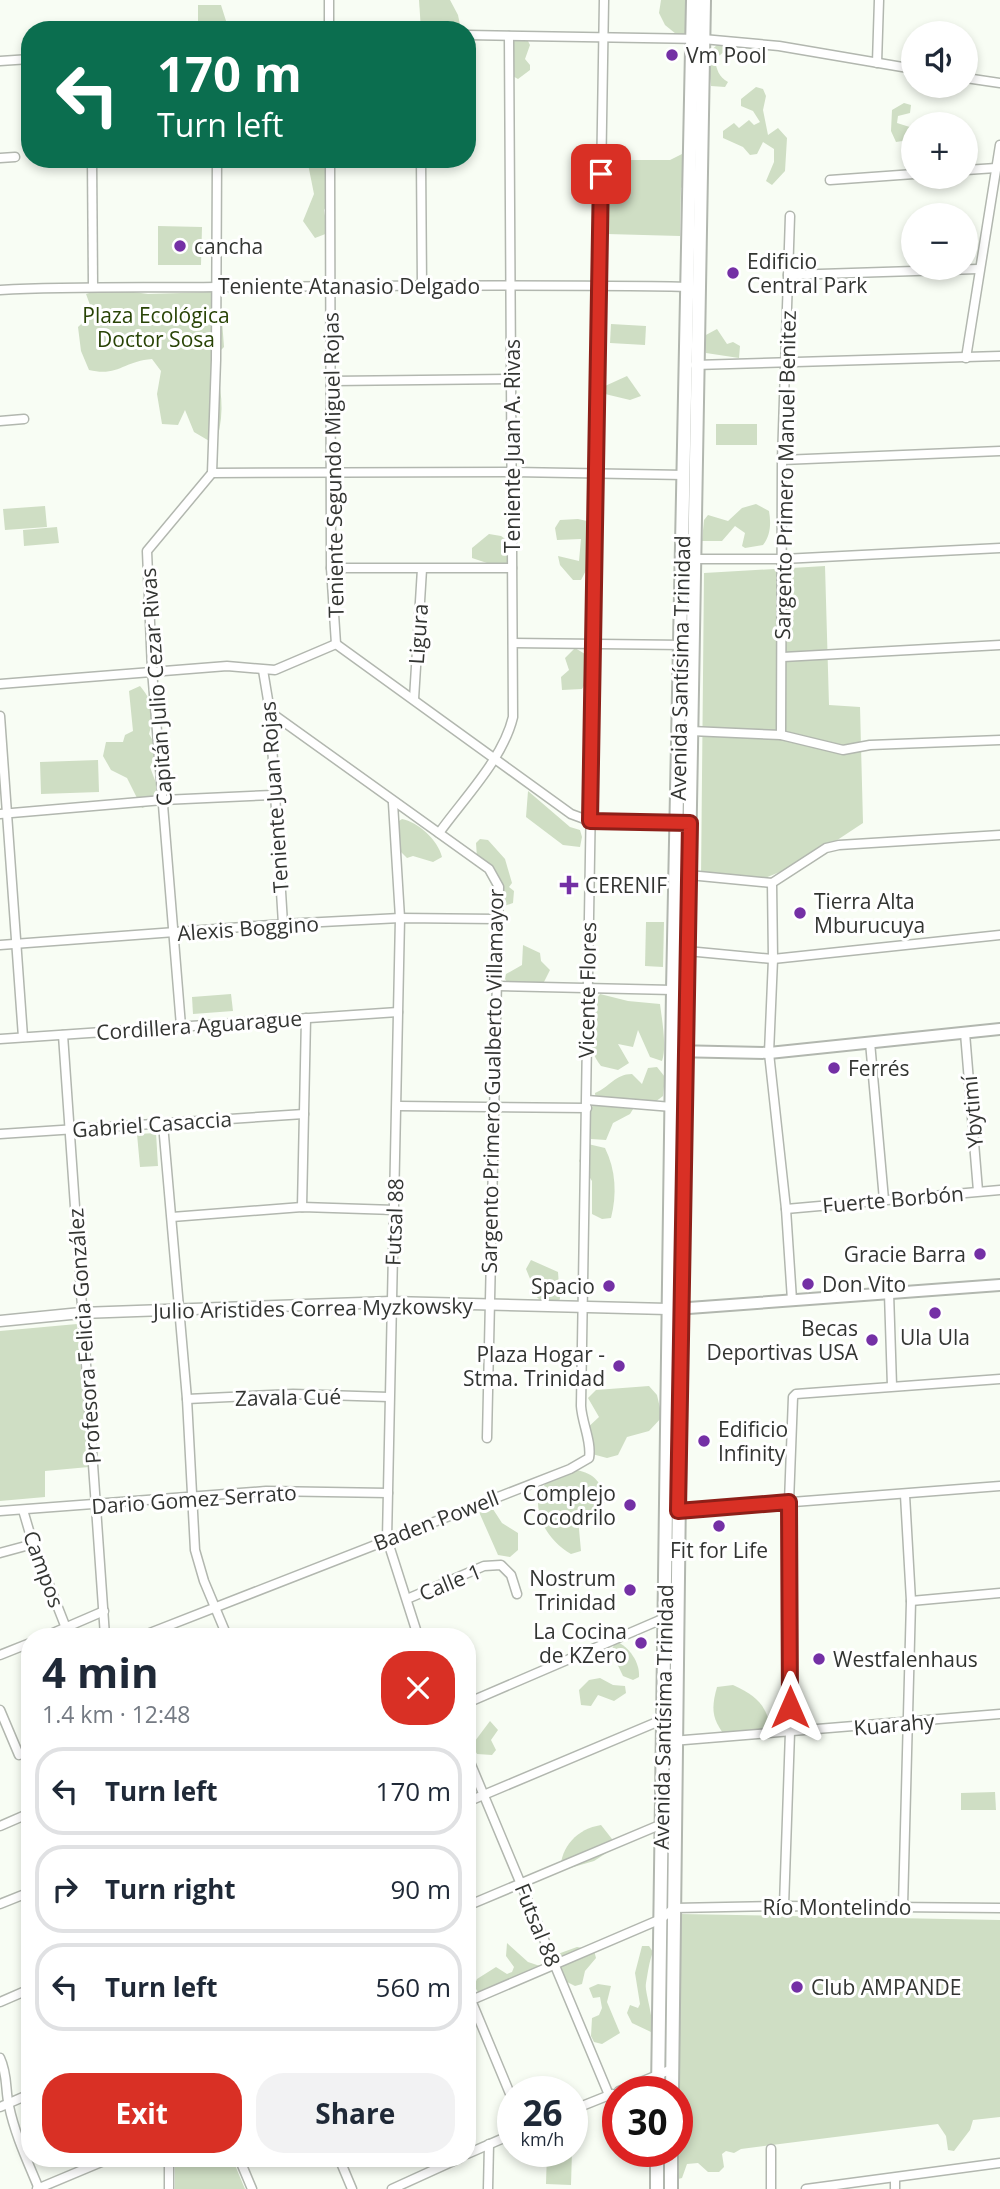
<!DOCTYPE html>
<meta charset="utf-8">
<style>
body{margin:0;font-family:"Open Sans",sans-serif;background:#f2f2f3;color:#1f2937;height:100vh;display:flex;flex-direction:column;font-size:26px;white-space:nowrap}
*{box-sizing:border-box;margin:0}
p{font-size:23px;color:#747a83}
.icon{flex:none;width:38px;height:38px;fill:none;stroke:currentColor;stroke-width:2;stroke-linecap:round;stroke-linejoin:round}
.map{position:relative;flex:1;overflow:hidden}
.panel{position:absolute;left:21px;top:1628px;width:455px;height:539px;display:flex;flex-direction:column;background:#fff;border-radius:28px;box-shadow:0 4px 10px #0003}
.panel>*{flex:none}
.hud{position:absolute;left:21px;top:21px;width:455px;height:147px;border-radius:28px;box-shadow:0 4px 10px #0003;background:#0b6e4f;color:#fff;overflow:hidden}
.buttons{position:absolute;left:901px;top:21px;display:grid;gap:14px}
.buttons a{display:grid;place-items:center;width:77px;height:77px;border-radius:50%;background:#fff;box-shadow:0 4px 10px #0003;font-size:35px}
.speed{position:absolute;left:497px;top:2076px;display:flex;gap:14px;font-size:35px;font-weight:700;text-align:center}
.speed>*{display:grid;place-content:center;width:91px;height:91px;border-radius:50%;background:#fff;box-shadow:0 4px 10px #0003;line-height:1}
.speed small{font-size:18px;font-weight:400}
.speed .limit{border:10px solid #d22;background:#fff;color:#111}
.pin{position:absolute;display:grid;place-items:center;width:60px;height:60px;color:#fff;margin:-30px;border-radius:14px;box-shadow:0 4px 10px #0006}
.me{position:absolute;width:77px;margin:-38px;rotate:0deg;stroke-linejoin:round;filter:drop-shadow(0 0 5px #0008)}
.turn{display:flex;align-items:center;gap:24px;height:147px;padding:0 21px;font-size:32px}
.turn .icon{width:91px;height:91px;stroke-width:2.5}
.turn b{display:block;font-size:49px;line-height:60px}
.round{display:grid;place-items:center;flex:none;width:74px;height:74px;border-radius:28px;background:#f2f2f3}
.head{display:flex;align-items:center;justify-content:space-between;height:119px;padding:0 21px}
h1{font-size:42px;font-weight:700;line-height:52px}
.button{display:flex;gap:14px;margin-top:auto;padding:14px 21px}
.button a{flex:1;height:80px;border-radius:28px;background:#d93025;color:#fff;font-size:28px;font-weight:700;line-height:80px;text-align:center}
.button a+a{background:#f2f2f3;color:#1f2937}
ul{padding:0;list-style:none}
li{display:flex;align-items:center;gap:21px;height:88px;margin:0 14px 10px;padding:0 7px;border:4px solid #e0e1e3;border-radius:28px}
li div{flex:1}
li b{display:block;font-size:26px}
li em{font-style:normal}
.map>svg:first-child{display:block}
</style>
<div class="map">
<svg width="1000" height="2189" viewBox="0 0 1000 2189">
<rect width="100%" height="100%" fill="#f8fdf4"/>
<g fill="#cfdec4">
<polygon points="419,0 450,0 458,15 461,30 421,30"/>
<polygon points="661,0 694,0 693,33 681,38 665,25 659,13"/>
<polygon points="198,5 221,5 227,24 211,21 212,30 198,30"/>
<polygon points="511,38 527,39 530,45 525,59 530,65 530,70 518,79 509,74"/>
<path d="M724,44L742,51L737,56L725,51L715,59C716,69 719,77 728,82L725,87L711,86L707,54L717,45Z"/>
<polygon points="756,87 763,89 766,96 763,110 768,135 778,128 787,138 785,171 772,185 766,181 774,162 774,149 763,142 757,154 750,155 743,147 723,138 723,131 734,123 739,128 749,120 754,125 760,122 753,111 741,106 741,99"/>
<polygon points="904,103 911,105 910,113 898,116 897,123 913,128 913,144 909,140 896,142 891,131 892,110"/>
<polygon points="684,153 687,184 681,188 680,236 607,234 609,160 670,160"/>
<polygon points="307,159 332,159 332,175 325,188 332,198 324,210 328,233 315,238 303,221 314,194"/>
<polygon points="158,226 202,227 201,265 158,265"/>
<path d="M105,288L148,294L214,292L221,307L224,347L212,359C222,385 225,412 217,439L211,442L194,432L185,410L178,425L162,424L157,394L161,371L152,359C124,361 118,377 89,370L81,351L78,327L93,313L86,294Z"/>
<polygon points="611,324 646,326 645,345 610,343"/>
<polygon points="717,329 727,344 733,342 740,346 739,358 706,353 704,336"/>
<polygon points="627,376 641,396 630,400 605,394 605,386"/>
<rect x="716" y="424" width="41" height="21"/>
<path d="M756,504L769,511C771,522 771,535 763,545L745,548L742,546L745,533L735,526L722,541H702L704,520L708,515L728,521L742,508Z"/>
<polygon points="45,506 47,527 5,530 3,509"/>
<polygon points="578,519 587,521 592,559 581,580 573,580 560,565 558,556 579,561 581,539 557,540 555,528 560,520"/>
<polygon points="57,527 59,543 24,546 23,530"/>
<polygon points="489,534 501,536 508,541 510,565 487,563 472,558 472,548"/>
<polygon points="825,566 829,705 860,707 863,823 804,862 758,881 701,879 704,573"/>
<path d="M575,648L585,654C589,667 590,678 582,689L562,690L561,677L569,670L565,658Z"/>
<path d="M140,686C153,701 155,715 149,734L158,749L150,767L156,783V803L142,808L127,778L111,770L103,756L106,742H123L125,735L133,731L129,691Z"/>
<polygon points="98,760 99,792 41,794 40,762"/>
<polygon points="528,791 570,827 580,830 582,837 580,847 563,845 526,817"/>
<path d="M402,819C418,822 438,840 442,857L433,862L413,856L407,858L399,850L396,823Z"/>
<polygon points="480,839 488,840 505,859 512,883 509,887 514,891 513,903 504,906 477,858 476,843"/>
<polygon points="646,922 664,922 663,967 645,966"/>
<polygon points="523,945 540,953 541,961 550,970 541,988 510,986 505,979 506,974 522,965"/>
<polygon points="231,994 233,1011 193,1014 192,997"/>
<path d="M600,994L628,1001L660,1004C662,1020 667,1047 662,1061L650,1057L638,1030L633,1047L618,1044L629,1063L618,1070L601,1066C585,1046 584,1014 600,994Z"/>
<path d="M657,1067L665,1077L663,1096L655,1102L638,1101L630,1114L613,1123L606,1140L591,1139L586,1112L596,1103L595,1093C610,1087 615,1074 632,1074L642,1084L648,1068Z"/>
<polygon points="156,1133 158,1166 140,1167 137,1134"/>
<path d="M588,1144L605,1148C616,1170 617,1195 611,1218L602,1219L592,1214V1181L579,1161Z"/>
<polygon points="531,1260 558,1272 560,1299 555,1305 546,1305 531,1292 533,1286 526,1269"/>
<polygon points="77,1324 89,1467 45,1471 45,1497 0,1501 0,1331"/>
<polygon points="649,1386 657,1395 662,1417 649,1431 627,1437 618,1455 607,1458 592,1454 584,1431 599,1417 588,1398 596,1390"/>
<path d="M571,1469C594,1473 600,1479 606,1501L599,1509L578,1518L581,1551L571,1554C547,1541 523,1503 550,1479C555,1474 565,1472 571,1469Z"/>
<polygon points="489,1503 502,1523 518,1533 518,1550 510,1557 498,1555 479,1512"/>
<path d="M616,1641C629,1647 640,1662 639,1677L633,1680L623,1676L611,1651Z"/>
<polygon points="600,1678 613,1685 625,1686 626,1693 614,1701 598,1695 591,1706 581,1705 579,1690 589,1680"/>
<path d="M733,1685C761,1698 767,1707 773,1737L728,1740C713,1720 710,1712 717,1687Z"/>
<polygon points="490,1721 498,1730 491,1740 496,1750 492,1755 477,1754 472,1745"/>
<polygon points="995,1792 996,1810 961,1810 961,1793"/>
<path d="M601,1825L612,1839L608,1852L594,1861L560,1871C561,1846 577,1829 601,1825Z"/>
<polygon points="681,1914 1000,1920 1000,2117 973,2120 970,2130 954,2151 948,2150 946,2136 938,2124 741,2149 734,2153 726,2151 722,2154 724,2167 719,2172 708,2172 698,2163 687,2164 682,2178 678,2179 675,2151 678,2142"/>
<polygon points="507,1943 528,1962 543,1967 500,1992 482,1998 474,1986 477,1979 496,1967 507,1974 512,1972 514,1967 506,1956"/>
<path d="M642,1946H649L653,1952C649,1962 648,1972 646,1983C644,1992 655,2018 651,2032L632,2023L627,2013L630,2005L638,2008L640,2004L635,1973Z"/>
<polygon points="577,1947 594,1950 596,1958 585,1971 582,1984 575,1986 563,1980 555,1955"/>
<polygon points="598,1984 611,1986 607,2002 620,2033 602,2044 594,2042 591,2036 592,2018 599,2015 602,2008 600,1997 593,1998 589,1988"/>
<polygon points="547,2151 572,2151 571,2185 546,2184"/>
<polygon points="175,2158 232,2158 245,2189 175,2189"/>
</g>
<g fill="none" stroke-linecap="round" stroke-linejoin="round">
<defs>
<g id="minor">
<polyline points="329,30 329,0"/>
<polyline points="467,35 703,39 779,46 914,69"/>
<polyline points="0,61 30,59"/>
<polyline points="877,63 879,0"/>
<polyline points="966,78 1000,83"/>
<polyline points="0,158 15,157"/>
<polyline points="92,159 93,285"/>
<polyline points="330,159 331,568 336,644"/>
<polyline points="421,159 422,287"/>
<polyline points="966,170 996,168"/>
<polyline points="830,180 914,174"/>
<polyline points="788,275 978,269"/>
<path d="M0,290C73,286 144,288 217,287C375,286 532,284 689,287"/>
<polyline points="966,358 1000,145"/>
<polyline points="695,365 1000,356"/>
<polyline points="332,381 512,379"/>
<polyline points="0,421 24,419"/>
<polyline points="782,460 1000,451"/>
<polyline points="212,473 514,472 685,475"/>
<polyline points="692,559 783,559 1000,548"/>
<polyline points="331,568 512,568"/>
<polyline points="513,643 685,645"/>
<polyline points="336,644 571,814 590,821 679,823"/>
<polyline points="783,657 1000,645"/>
<polyline points="263,670 270,712 283,924"/>
<polyline points="0,684 227,666 275,670 336,644"/>
<polyline points="414,699 422,569"/>
<polyline points="270,712 489,869 499,887 487,1438"/>
<polyline points="0,716 23,1037"/>
<polyline points="691,731 781,735 843,750 870,745 1000,740"/>
<polyline points="781,735 782,460 790,216"/>
<polyline points="393,803 400,918 387,1539 418,1636"/>
<polyline points="0,814 163,800 273,795"/>
<path d="M439,833C464,798 503,759 513,717L509,36"/>
<polyline points="689,875 772,883"/>
<polyline points="0,945 283,924 400,918 497,919"/>
<polyline points="687,951 773,959 1000,935"/>
<polyline points="497,986 673,990"/>
<polyline points="181,1026 152,670 147,551 212,473 216,360 217,159"/>
<polyline points="965,1033 978,1191"/>
<polyline points="63,1035 105,1636"/>
<polyline points="0,1039 398,1012"/>
<polyline points="870,1042 884,1200"/>
<polyline points="587,1100 672,1107"/>
<polyline points="399,1106 587,1108"/>
<polyline points="163,1124 187,1399 195,1550 204,1581 227,1636"/>
<polyline points="0,1134 304,1114"/>
<polyline points="302,1207 306,1018"/>
<polyline points="786,1209 1000,1190"/>
<polyline points="172,1217 302,1207 395,1210"/>
<polyline points="889,1293 892,1386"/>
<polyline points="792,1300 786,1209 769,1053 773,959 772,883 826,848 839,845 1000,835"/>
<polyline points="187,1399 293,1394 389,1397"/>
<polyline points="23,1510 33,1544 66,1628"/>
<polyline points="0,1511 266,1491 388,1493"/>
<polyline points="676,1511 1000,1486"/>
<polyline points="0,1553 33,1544"/>
<polyline points="407,1599 484,1566 501,1565 511,1575 517,1594"/>
<polyline points="911,1601 1000,1593"/>
<polyline points="46,1636 104,1611"/>
<path d="M142,1636L570,1469L589,1458C592,1442 582,1423 581,1406L604,0"/>
<polyline points="0,1655 30,1643"/>
<polyline points="467,1703 667,1617"/>
<polyline points="0,1710 19,1755"/>
<polyline points="672,1741 1000,1714"/>
<polyline points="467,1755 609,2095"/>
<polyline points="467,1802 676,1714"/>
<polyline points="0,1826 30,1813"/>
<polyline points="0,1904 30,1892"/>
<polyline points="467,1906 662,1824"/>
<polyline points="784,1906 790,1732 789,1502 793,1397 796,1394 1000,1379"/>
<polyline points="903,1906 911,1601 905,1495"/>
<polyline points="471,2000 513,2101"/>
<polyline points="0,2002 30,1989"/>
<polyline points="467,2002 661,1919 674,1908 784,1906 1000,1908"/>
<path d="M0,2058C8,2075 5,2090 9,2106C15,2135 28,2162 39,2189"/>
<polyline points="619,2091 672,2069"/>
<polyline points="0,2107 30,2094"/>
<polyline points="572,2110 612,2094"/>
<polyline points="771,2149 771,2189"/>
<polyline points="467,2154 513,2134"/>
<polyline points="239,2158 252,2189"/>
<polyline points="339,2158 352,2189"/>
<polyline points="37,2189 111,2158"/>
<polyline points="169,2189 169,2158"/>
<polyline points="392,2189 460,2158"/>
<polyline points="488,2189 489,2144"/>
<polyline points="806,2189 1000,2163"/>
<polyline points="895,2189 895,2178"/>
</g>
<polyline id="tertiary" points="0,1321 81,1313 391,1302 668,1309"/>
<g id="secondary">
<polyline points="673,1051 769,1053 1000,1029"/>
<polyline points="675,1309 1000,1285"/>
</g>
<g id="primary">
<polyline points="658,2091 673,990 693,0"/>
<polyline points="672,2091 681,1322 704,0"/>
<polyline points="657,2189 657,2151"/>
<polyline points="671,2189 671,2151"/>
</g>
</defs>
<use href="#minor" stroke="#b2b7af" stroke-width="11"/>
<use href="#tertiary" stroke="#b2b7af" stroke-width="13"/>
<use href="#secondary" stroke="#b2b7af" stroke-width="14"/>
<use href="#primary" stroke="#b2b7af" stroke-width="16"/>
<use href="#minor" stroke="#fff" stroke-width="8"/>
<use href="#tertiary" stroke="#fff" stroke-width="10"/>
<use href="#secondary" stroke="#fff" stroke-width="10"/>
<use href="#primary" stroke="#fff" stroke-width="12"/>
</g>
<g fill="none" stroke-linecap="round" stroke-linejoin="round">
<defs>
<polyline id="route" points="601,174 590,821 690,823 678,1511 789,1502 790,1707"/>
</defs>
<use href="#route" stroke="#8d1f18" stroke-width="18"/>
<use href="#route" stroke="#d93025" stroke-width="12"/>
</g>
<g fill="#7430a5" stroke="#fff" stroke-width="2.5">
<circle cx="672" cy="55" r="7"/>
<circle cx="180" cy="246" r="7"/>
<circle cx="733" cy="273" r="7"/>
<path d="M565.5 874.5h7v7h7v7h-7v7h-7v-7h-7v-7h7z"/>
<circle cx="800" cy="913" r="7"/>
<circle cx="834" cy="1068" r="7"/>
<circle cx="980" cy="1254" r="7"/>
<circle cx="808" cy="1284" r="7"/>
<circle cx="609" cy="1286" r="7"/>
<circle cx="935" cy="1313" r="7"/>
<circle cx="872" cy="1340" r="7"/>
<circle cx="619" cy="1366" r="7"/>
<circle cx="704" cy="1441" r="7"/>
<circle cx="630" cy="1505" r="7"/>
<circle cx="719" cy="1526" r="7"/>
<circle cx="630" cy="1590" r="7"/>
<circle cx="641" cy="1643" r="7"/>
<circle cx="819" cy="1659" r="7"/>
<circle cx="797" cy="1987" r="7"/>
</g>
<g text-anchor="middle" dominant-baseline="central" stroke-width="6" stroke-linejoin="round" paint-order="stroke">
<g font-size="21" fill="#333532" stroke="#fff" text-anchor="start">
<text x="686" y="55">Vm Pool</text>
<text x="194" y="246">cancha</text>
<text x="747" y="261">Edificio<tspan x="747" dy="24">Central Park</tspan></text>
<text x="585" y="885">CERENIF</text>
<text x="814" y="901">Tierra Alta<tspan x="814" dy="24">Mburucuya</tspan></text>
<text x="848" y="1068">Ferrés</text>
<text x="966" y="1254" text-anchor="end">Gracie Barra</text>
<text x="822" y="1284">Don Vito</text>
<text x="595" y="1286" text-anchor="end">Spacio</text>
<text x="858" y="1328" text-anchor="end">Becas<tspan x="858" dy="24">Deportivas USA</tspan></text>
<text x="935" y="1337" text-anchor="middle">Ula Ula</text>
<text x="605" y="1354" text-anchor="end">Plaza Hogar -<tspan x="605" dy="24">Stma. Trinidad</tspan></text>
<text x="718" y="1429">Edificio<tspan x="718" dy="24">Infinity</tspan></text>
<text x="616" y="1493" text-anchor="end">Complejo<tspan x="616" dy="24">Cocodrilo</tspan></text>
<text x="719" y="1550" text-anchor="middle">Fit for Life</text>
<text x="616" y="1578" text-anchor="end">Nostrum<tspan x="616" dy="24">Trinidad</tspan></text>
<text x="627" y="1631" text-anchor="end">La Cocina<tspan x="627" dy="24">de KZero</tspan></text>
<text x="833" y="1659">Westfalenhaus</text>
<text x="811" y="1987">Club AMPANDE</text>
</g>
<g font-size="21" fill="#333532" stroke="#fff">
<text x="349" y="286">Teniente Atanasio Delgado</text>
<text transform="translate(512 446) rotate(-90)">Teniente Juan A. Rivas</text>
<text transform="translate(333 465) rotate(-91)">Teniente Segundo Miguel Rojas</text>
<text transform="translate(785 475) rotate(-89)">Sargento Primero Manuel Benitez</text>
<text transform="translate(418 634) rotate(-86)">Ligura</text>
<text transform="translate(680 668) rotate(-89)">Avenida Santísima Trinidad</text>
<text transform="translate(156 687) rotate(-94)">Capitán Julio Cezar Rivas</text>
<text transform="translate(274 797) rotate(-94)">Teniente Juan Rojas</text>
<text transform="translate(248 928) rotate(-4)">Alexis Boggino</text>
<text transform="translate(587 990) rotate(-89)">Vicente Flores</text>
<text transform="translate(199 1025) rotate(-4)">Cordillera Aguarague</text>
<text transform="translate(492 1081) rotate(-89)">Sargento Primero Gualberto Villamayor</text>
<text transform="translate(972 1112) rotate(-95)">Ybytimí</text>
<text transform="translate(152 1124) rotate(-4)">Gabriel Casaccia</text>
<text transform="translate(893 1199) rotate(-5)">Fuerte Borbón</text>
<text transform="translate(394 1222) rotate(-88)">Futsal 88</text>
<text transform="translate(313 1308) rotate(-1)">Julio Aristides Correa Myzkowsky</text>
<text transform="translate(84 1336) rotate(-94)">Profesora Felicia González</text>
<text transform="translate(288 1397) rotate(-1)">Zavala Cué</text>
<text transform="translate(194 1499) rotate(-4)">Dario Gomez Serrato</text>
<text transform="translate(436 1520) rotate(-21)">Baden Powell</text>
<text transform="translate(44 1569) rotate(70)">Campos</text>
<text transform="translate(450 1582) rotate(-22)">Calle 1</text>
<text transform="translate(663 1717) rotate(-89)">Avenida Santísima Trinidad</text>
<text transform="translate(894 1724) rotate(-5)">Kuarahy</text>
<text x="837" y="1907">Río Montelindo</text>
<text transform="translate(538 1925) rotate(68)">Futsal 88</text>
</g>
<g font-size="21" fill="#294406" stroke="#fff">
<text x="156" y="315">Plaza Ecológica<tspan x="156" dy="24">Doctor Sosa</tspan></text>
</g>
</g>
</svg>
<div class="buttons">
<a><svg class="icon" aria-label="sound" viewBox="0 0 24 24"><path d="M4 9h4l5-4v14l-5-4H4zM17 9q2 3 0 6"/></svg></a>
<a>+</a>
<a>−</a>
</div>
<div class="speed"><div>26<small>km/h</small></div><div class="limit">30</div></div>
<div class="pin" style="left:601px;top:174px;background:#d93025"><svg class="icon" aria-label="arrive" viewBox="0 0 24 24"><path d="M6 21V4h12l-3 4 3 4H6"/></svg></div>
<svg class="me" style="left:790px;top:1707px" viewBox="-20 -20 40 40"><path d="M0-17L14 15 0 8-14 15z" fill="#d93025" stroke="#fff" stroke-width="4"/></svg>
<div class="hud">
<div class="turn"><svg class="icon" aria-label="left" viewBox="0 0 24 24"><path d="M17 20v-9H6M10 6l-5 5 5 5"/></svg><div><b>170 m</b>Turn left</div></div>
</div>
<section class="panel">
<div class="head"><div><h1>4 min</h1><p>1.4 km · 12:48</p></div><a class="round" style="background:#d93025;color:#fff"><svg class="icon" aria-label="close" viewBox="0 0 24 24"><path d="M6 6l12 12M18 6L6 18"/></svg></a></div>
<ul>
<li><svg class="icon" aria-label="left" viewBox="0 0 24 24"><path d="M17 20v-9H6M10 6l-5 5 5 5"/></svg><div><b>Turn left</b></div><em>170 m</em></li>
<li><svg class="icon" aria-label="right" viewBox="0 0 24 24"><path d="M7 20v-9h11M14 6l5 5-5 5"/></svg><div><b>Turn right</b></div><em>90 m</em></li>
<li><svg class="icon" aria-label="left" viewBox="0 0 24 24"><path d="M17 20v-9H6M10 6l-5 5 5 5"/></svg><div><b>Turn left</b></div><em>560 m</em></li>
</ul>
<div class="button"><a>Exit</a><a>Share</a></div>
</section>
</div>
